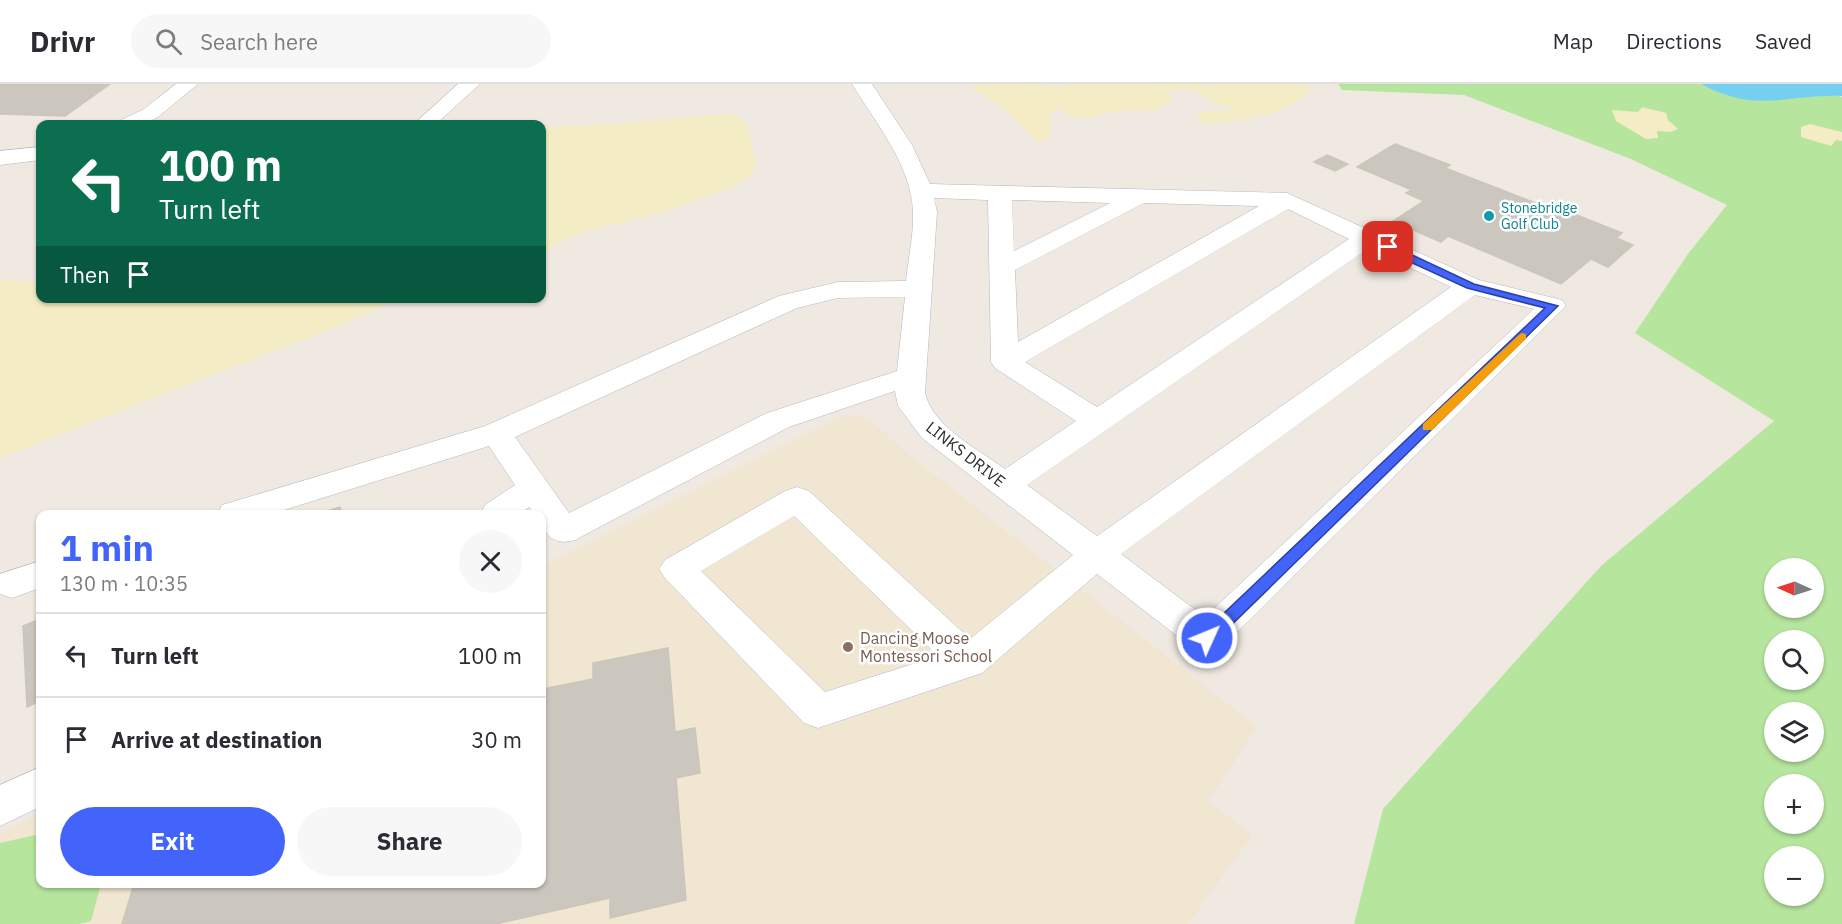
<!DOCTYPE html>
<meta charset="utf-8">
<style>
body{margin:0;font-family:"IBM Plex Sans",sans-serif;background:#f7f7f7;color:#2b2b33;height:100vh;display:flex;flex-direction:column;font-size:22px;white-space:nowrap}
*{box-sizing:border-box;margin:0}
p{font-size:20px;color:#7c7c81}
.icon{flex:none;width:33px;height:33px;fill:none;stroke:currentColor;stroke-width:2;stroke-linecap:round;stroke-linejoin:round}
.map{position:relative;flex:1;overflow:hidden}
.panel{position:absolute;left:36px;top:426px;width:510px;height:378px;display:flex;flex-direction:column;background:#fff;border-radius:12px;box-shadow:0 2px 4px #0004}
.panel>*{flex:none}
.hud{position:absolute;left:36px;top:36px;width:510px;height:183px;border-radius:12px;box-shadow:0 2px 4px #0004;background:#0b6e4f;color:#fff;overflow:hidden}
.needle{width:39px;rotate:273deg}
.tools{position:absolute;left:1764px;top:474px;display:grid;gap:12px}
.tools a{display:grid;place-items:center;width:60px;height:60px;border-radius:50%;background:#fff;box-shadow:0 2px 4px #0004;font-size:30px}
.pin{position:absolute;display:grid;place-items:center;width:51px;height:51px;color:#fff;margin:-26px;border-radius:12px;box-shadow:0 3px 9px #0006}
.me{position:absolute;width:66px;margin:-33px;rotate:46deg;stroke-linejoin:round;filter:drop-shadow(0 0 4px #0008)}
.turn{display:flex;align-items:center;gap:21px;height:126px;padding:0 24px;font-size:27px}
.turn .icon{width:78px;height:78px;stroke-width:2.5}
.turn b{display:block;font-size:42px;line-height:51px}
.then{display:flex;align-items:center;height:57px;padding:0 24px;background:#0003;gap:12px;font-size:22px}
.round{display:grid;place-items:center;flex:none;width:63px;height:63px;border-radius:32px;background:#f7f7f7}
.overview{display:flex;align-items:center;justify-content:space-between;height:102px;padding:0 24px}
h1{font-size:36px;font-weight:800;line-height:45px;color:#4264fb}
.button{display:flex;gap:12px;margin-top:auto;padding:12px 24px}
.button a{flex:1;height:69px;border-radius:36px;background:#4264fb;color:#fff;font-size:24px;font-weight:800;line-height:69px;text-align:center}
.button a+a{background:#f7f7f7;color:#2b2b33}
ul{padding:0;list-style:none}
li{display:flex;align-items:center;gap:18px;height:84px;padding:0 24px;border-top:2px solid #e1e1e2}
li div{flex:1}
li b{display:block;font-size:22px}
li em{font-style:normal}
header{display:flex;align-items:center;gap:36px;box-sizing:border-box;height:84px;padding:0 30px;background:#fff;border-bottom:2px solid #e1e1e2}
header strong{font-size:28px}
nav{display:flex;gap:33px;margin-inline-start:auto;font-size:21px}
.search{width:420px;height:54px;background:#f7f7f7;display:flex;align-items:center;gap:15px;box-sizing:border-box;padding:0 21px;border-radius:33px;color:#7c7c81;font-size:22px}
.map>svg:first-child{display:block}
</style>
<header>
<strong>Drivr</strong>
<div class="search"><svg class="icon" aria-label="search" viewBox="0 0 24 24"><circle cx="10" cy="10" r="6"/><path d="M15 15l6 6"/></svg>Search here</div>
<nav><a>Map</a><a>Directions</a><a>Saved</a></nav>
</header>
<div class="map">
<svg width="1842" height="840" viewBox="0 0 1842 840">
<rect width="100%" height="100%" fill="#efe9e1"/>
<polygon fill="#f0e6d1" points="844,331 865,333 873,338 904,367 1257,643 1209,717 1252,751 1188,840 0,840 0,750 40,728 40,800 542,800 542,482"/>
<g fill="#b6e59e" fill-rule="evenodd">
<path d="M1338,0H1799L1842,13V840H1354L1383,725L1601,482L1774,337L1635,249L1688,170L1727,121L1631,75L1464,11L1342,6ZM1774,484H1814V524H1774ZM1774,556H1814V596H1774ZM1774,628H1814V668H1774ZM1774,700H1814V740H1774ZM1774,772H1814V812H1774Z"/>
<polygon points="40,750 40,800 101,800 91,837 78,840 0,840 0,759"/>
</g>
<g fill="#f3ecc5">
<path d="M969,0H1037L1057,3L1072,0H1308L1309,6C1291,33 1232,37 1202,40L1197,28L1228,26L1236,23L1213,20C1198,6 1188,0 1167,9L1172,16L1155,27H1117L1080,35L1057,25L1050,31L1051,52L1038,58L1008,28Z"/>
<polygon points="1642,23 1666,29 1668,36 1678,45 1671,48 1657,47 1658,54 1646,55 1616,37 1612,26 1638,28"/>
<polygon points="724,30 740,33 748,43 756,78 751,92 734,103 657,130 576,150 542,169 542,43 611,40"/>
<polygon points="1810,40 1842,48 1842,57 1836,56 1831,62 1801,53 1801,43"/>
<polygon points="0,195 40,199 40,214 400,215 341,241 0,374"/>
</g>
<path fill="#75cff0" d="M1701,0H1842V12C1786,10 1757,30 1701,0Z"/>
<g fill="#cbc7bf" stroke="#cbc5ba" stroke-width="1.5">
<polygon points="0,0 110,0 65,32 0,30"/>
<polygon points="1395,60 1450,81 1445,84 1556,127 1559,124 1622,149 1616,154 1633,161 1608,183 1591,175 1561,200 1448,152 1441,158 1393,137 1424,117 1406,109 1412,106 1357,83"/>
<polygon points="1327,71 1348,80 1335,87 1314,78"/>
<polygon points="340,423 342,430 318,430"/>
<polygon points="40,535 40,617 27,623 23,542"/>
<polygon points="668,564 675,648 695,644 700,689 676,694 686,816 610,834 610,814 496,840 122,840 134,800 542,800 542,605 593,595 593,579"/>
</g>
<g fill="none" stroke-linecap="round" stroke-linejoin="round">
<defs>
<g id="minor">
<polygon points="176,0 198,0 158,33 144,40 118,40 121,36 144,25"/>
<polygon points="458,0 480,0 436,40 414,40"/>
<path d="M852,0H872L912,61L930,100L1287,109L1479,196L1562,216L1566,222L1220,565L1207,569L1194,565L1097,490L982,589L818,644L804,639L665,494L659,485L665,476L785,407L797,403L809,407L970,555L1073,471L922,354L898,322L895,307L789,343L575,456C555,462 542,452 542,430H534L529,423L520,430H481L485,421L515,401L489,362L271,430H218L222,421L485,342L779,212L838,198L906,197C908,175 914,151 913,128C912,82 875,38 852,0ZM934,114L988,116L991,278L995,284L1076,337L1005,385C978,365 933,343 925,309L937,128ZM1012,116L1110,119L1014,167ZM1144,119L1259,122L1018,258L1015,186ZM1288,125L1349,155L1097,323L1025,278ZM1369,164L1451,203L1097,452L1027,401ZM1475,211L1534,225L1205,533L1121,470ZM905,213L897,287L767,329L569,429L515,353L797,224L838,214ZM794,432L938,572L825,608L701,487Z"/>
<polygon points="40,63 40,76 0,81 0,67"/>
<polygon points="40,477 40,504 12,514 0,510 0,490"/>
<polygon points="40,683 40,723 0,742 0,701"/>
</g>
</defs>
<use href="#minor" stroke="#b4b7c1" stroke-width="1"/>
<use href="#minor" fill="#fff" fill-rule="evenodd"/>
</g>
<polygon fill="#4264fb" stroke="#2b41a3" stroke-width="1.5" points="1384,161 1391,161 1474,200 1558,222 1213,559 1202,559 1200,554 1202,550 1545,224 1467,204 1384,166"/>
<polygon fill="#f59e0b" points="1521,249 1526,250 1526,255 1432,346 1423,346 1423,340"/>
<circle fill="#0f9aa8" stroke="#fff" stroke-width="2" cx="1489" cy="132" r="6"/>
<circle fill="#8d6e63" stroke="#fff" stroke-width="2" cx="848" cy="563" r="6"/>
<g text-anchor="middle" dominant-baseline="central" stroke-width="5" stroke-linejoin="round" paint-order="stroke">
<g font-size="14" fill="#0d838f" stroke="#fff" text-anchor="start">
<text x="1501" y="124">Stonebridge<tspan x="1501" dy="16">Golf Club</tspan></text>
</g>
<g font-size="16" fill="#2e2e2e" stroke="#fff">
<text transform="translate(966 370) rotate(38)">LINKS DRIVE</text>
</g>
<g font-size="16" fill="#785e54" stroke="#fff" text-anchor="start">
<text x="860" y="554">Dancing Moose<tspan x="860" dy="18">Montessori School</tspan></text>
</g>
</g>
</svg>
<div class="tools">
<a><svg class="needle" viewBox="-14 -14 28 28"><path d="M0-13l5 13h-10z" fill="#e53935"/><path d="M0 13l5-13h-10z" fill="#7c7c81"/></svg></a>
<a><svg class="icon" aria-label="search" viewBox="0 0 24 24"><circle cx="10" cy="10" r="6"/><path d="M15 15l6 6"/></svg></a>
<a><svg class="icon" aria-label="layers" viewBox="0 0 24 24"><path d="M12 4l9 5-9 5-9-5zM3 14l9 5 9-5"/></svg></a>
<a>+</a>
<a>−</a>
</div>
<div class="pin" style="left:1388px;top:163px;background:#d93025"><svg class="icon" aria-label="arrive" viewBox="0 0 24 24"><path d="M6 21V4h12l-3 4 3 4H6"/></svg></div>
<svg class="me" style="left:1207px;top:554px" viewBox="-20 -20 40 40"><circle r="17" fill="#4264fb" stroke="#fff" stroke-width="3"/><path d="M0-11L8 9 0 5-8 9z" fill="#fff"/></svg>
<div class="hud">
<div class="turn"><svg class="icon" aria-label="left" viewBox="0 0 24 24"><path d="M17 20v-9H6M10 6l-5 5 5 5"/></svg><div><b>100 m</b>Turn left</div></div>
<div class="then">Then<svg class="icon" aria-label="arrive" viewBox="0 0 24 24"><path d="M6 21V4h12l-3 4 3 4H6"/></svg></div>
</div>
<section class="panel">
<div class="overview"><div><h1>1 min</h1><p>130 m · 10:35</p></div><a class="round"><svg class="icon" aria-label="close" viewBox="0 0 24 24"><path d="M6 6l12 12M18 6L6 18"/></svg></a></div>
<ul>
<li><svg class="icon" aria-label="left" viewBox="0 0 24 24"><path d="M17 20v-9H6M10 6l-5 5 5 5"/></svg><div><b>Turn left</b></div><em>100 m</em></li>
<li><svg class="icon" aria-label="arrive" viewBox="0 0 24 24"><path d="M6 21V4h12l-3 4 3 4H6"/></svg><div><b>Arrive at destination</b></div><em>30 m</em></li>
</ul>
<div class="button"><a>Exit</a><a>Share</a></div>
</section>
</div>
